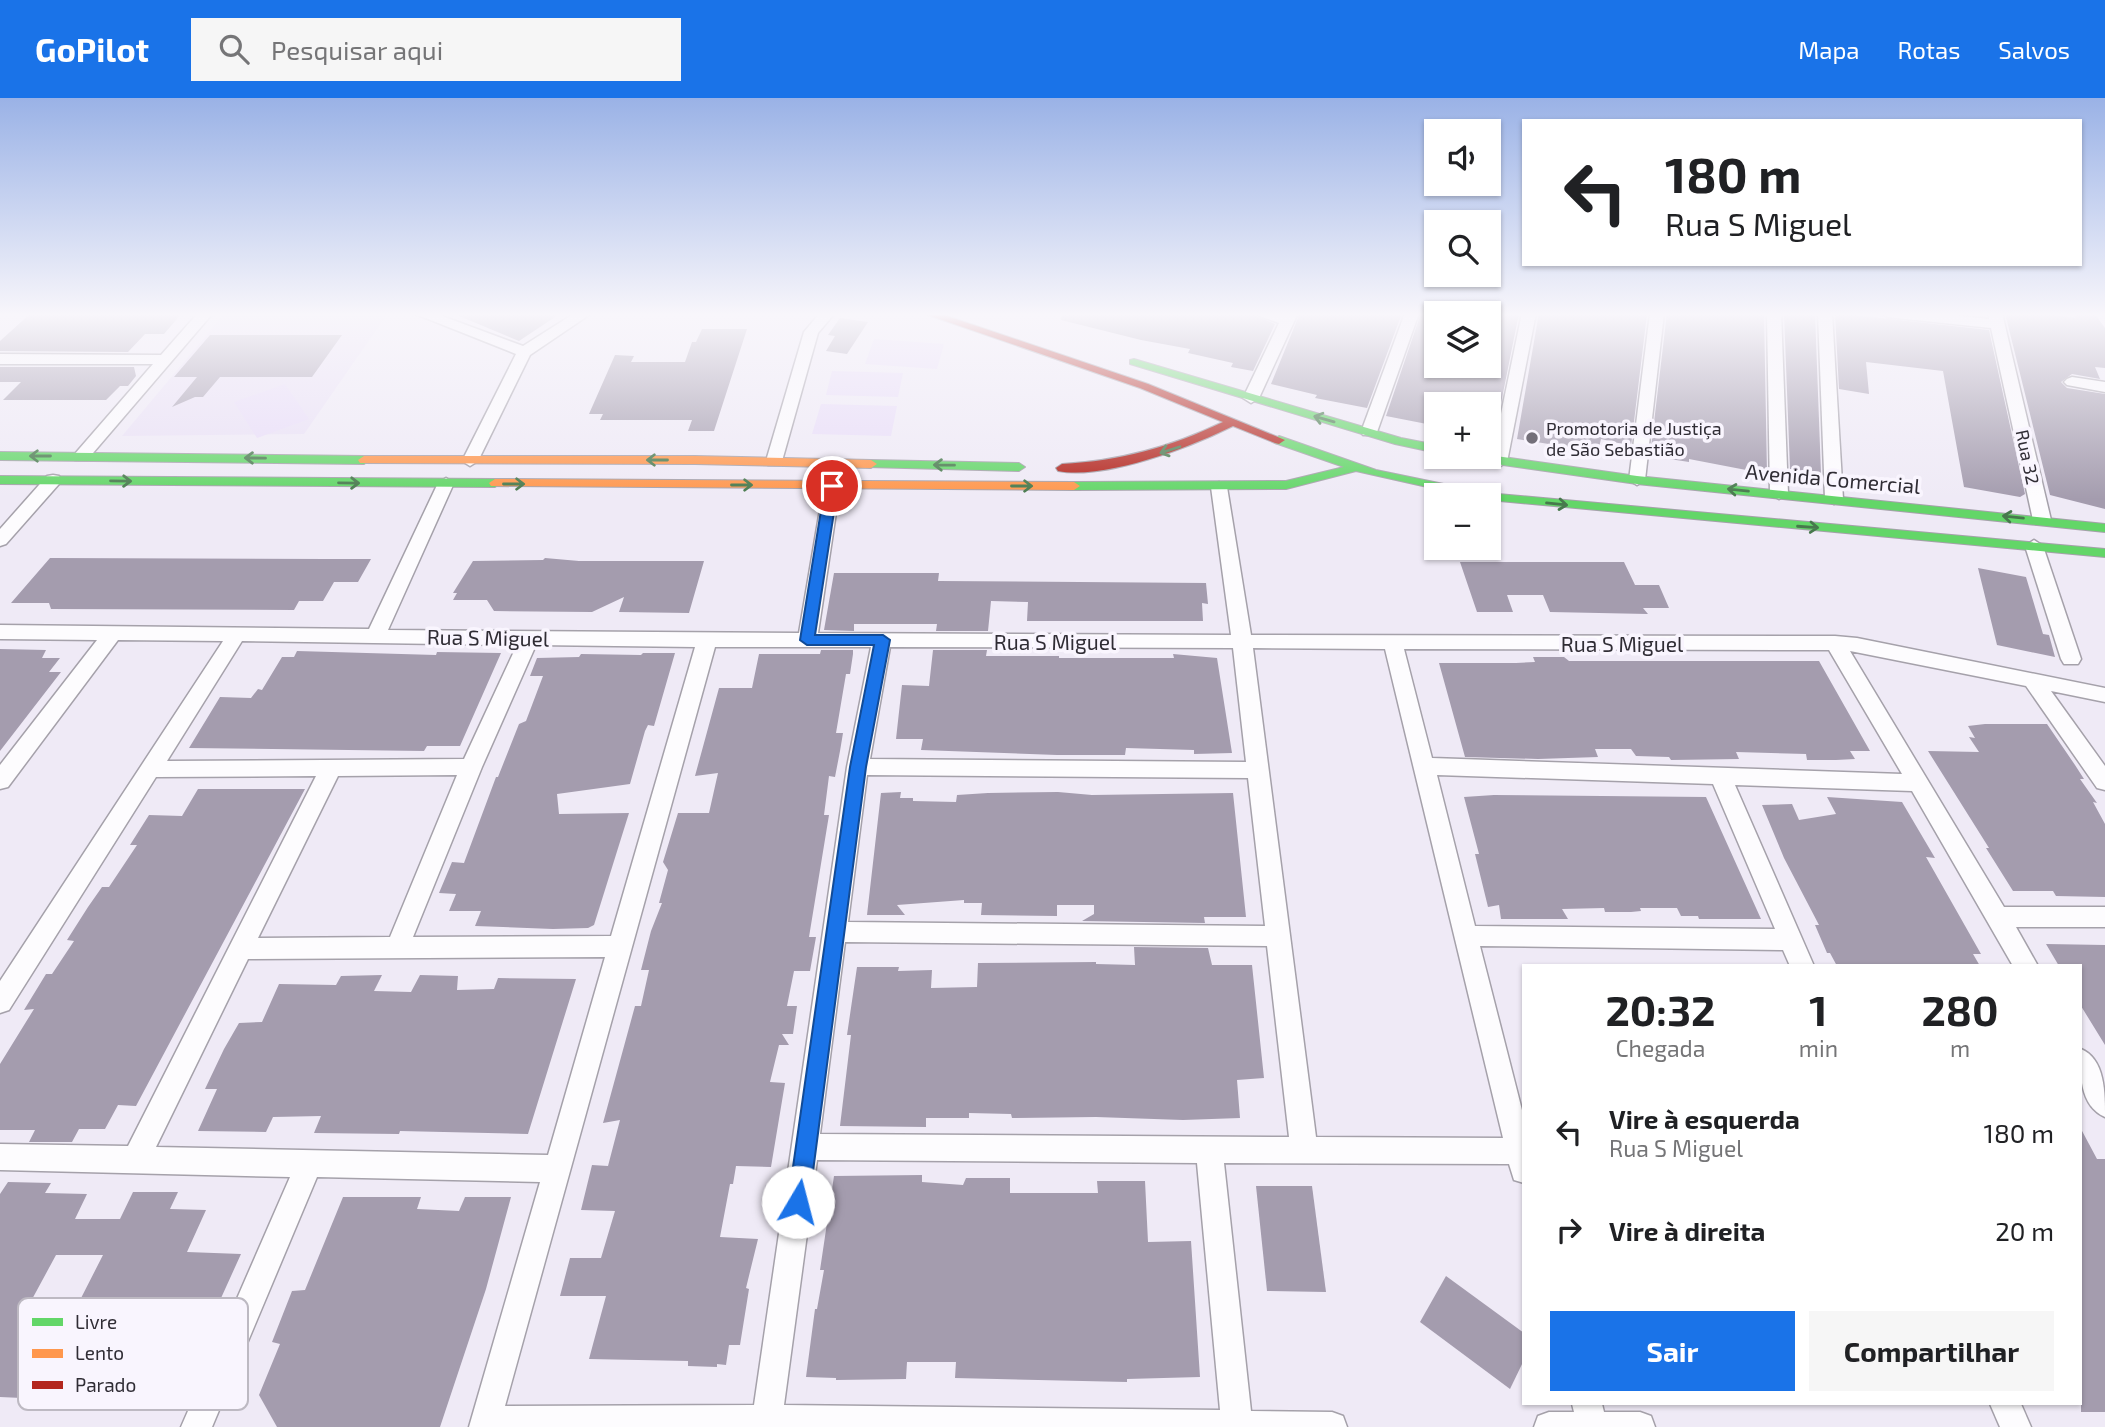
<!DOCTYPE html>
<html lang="pt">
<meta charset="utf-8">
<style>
body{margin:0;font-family:"Exo 2",sans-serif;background:#f6f6f6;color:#202124;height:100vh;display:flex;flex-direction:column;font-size:26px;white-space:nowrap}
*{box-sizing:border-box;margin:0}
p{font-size:23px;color:#757577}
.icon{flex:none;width:38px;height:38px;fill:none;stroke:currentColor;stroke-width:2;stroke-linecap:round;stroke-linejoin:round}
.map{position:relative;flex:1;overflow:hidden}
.sheet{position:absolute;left:1522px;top:866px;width:560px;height:441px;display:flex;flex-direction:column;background:#fff;border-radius:0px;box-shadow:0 2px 5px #0004}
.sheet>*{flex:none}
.hud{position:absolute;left:1522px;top:21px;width:560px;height:147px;border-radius:0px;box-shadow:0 2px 5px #0004;background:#fff;color:#202124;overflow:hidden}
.controls{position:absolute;left:1424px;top:21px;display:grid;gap:14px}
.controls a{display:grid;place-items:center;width:77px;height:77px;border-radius:0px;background:#fff;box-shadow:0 2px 5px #0004;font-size:35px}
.pin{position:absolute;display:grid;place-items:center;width:60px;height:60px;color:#fff;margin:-30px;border:4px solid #fff;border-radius:50%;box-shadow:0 2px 7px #0007}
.me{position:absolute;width:77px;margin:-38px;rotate:8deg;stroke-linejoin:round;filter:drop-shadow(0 0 5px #0008)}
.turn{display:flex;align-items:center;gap:24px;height:147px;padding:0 28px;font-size:32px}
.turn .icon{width:91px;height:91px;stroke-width:2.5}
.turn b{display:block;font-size:49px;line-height:60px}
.eta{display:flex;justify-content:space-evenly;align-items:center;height:119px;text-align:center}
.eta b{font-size:42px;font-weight:700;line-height:49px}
.button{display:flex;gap:14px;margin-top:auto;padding:14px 28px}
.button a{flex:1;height:80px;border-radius:0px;background:#1a73e8;color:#fff;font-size:28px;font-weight:700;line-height:80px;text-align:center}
.button a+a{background:#f6f6f6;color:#202124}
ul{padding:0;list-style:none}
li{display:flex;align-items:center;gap:21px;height:98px;padding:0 28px}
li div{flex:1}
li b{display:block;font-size:26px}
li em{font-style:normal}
header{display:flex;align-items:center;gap:42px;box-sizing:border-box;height:98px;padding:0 35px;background:#1a73e8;color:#fff}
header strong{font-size:33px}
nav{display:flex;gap:38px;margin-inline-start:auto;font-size:24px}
.search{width:490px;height:63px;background:#f6f6f6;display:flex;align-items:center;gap:18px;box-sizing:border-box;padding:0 24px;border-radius:0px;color:#757577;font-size:26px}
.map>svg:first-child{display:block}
</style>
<header>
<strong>GoPilot</strong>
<div class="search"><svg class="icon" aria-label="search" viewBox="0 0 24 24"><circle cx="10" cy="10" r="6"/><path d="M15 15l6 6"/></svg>Pesquisar aqui</div>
<nav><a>Mapa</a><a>Rotas</a><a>Salvos</a></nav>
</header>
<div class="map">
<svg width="2105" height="1329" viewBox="0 0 2105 1329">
<rect width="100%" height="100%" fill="#efeaf6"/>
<polygon fill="#e9e0f5" points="225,215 388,215 304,336 122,338"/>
<g fill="#e8dcf8">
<polygon points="874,241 944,246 937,271 865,266"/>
<polygon points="832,273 903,275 898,299 826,297"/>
<polygon points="285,286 309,321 257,340 234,304"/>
<polygon points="821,306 897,308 891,338 812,336"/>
</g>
<g fill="#a49cae" fill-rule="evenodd">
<polygon points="31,215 182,215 164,236 145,236 128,254 0,253 0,243"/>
<polygon points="452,215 561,215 519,243"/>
<polygon points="1062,215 1142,215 1152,218 1153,215 1250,215 1275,226 1253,273 1231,269 1233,265 1188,255 1190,251 1141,242 1061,222"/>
<polygon points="1300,215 1402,215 1367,310 1315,300 1317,297 1271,286"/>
<polygon points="1421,215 1437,215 1437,268 1489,268 1489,215 1519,215 1499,315 1489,313 1489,306 1437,306 1437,328 1386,318"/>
<polygon points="1539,215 1647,216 1631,348 1601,341 1598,354 1517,341"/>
<polygon points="1667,215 1764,215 1767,376 1689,361 1689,364 1650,358"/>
<polygon points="1784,215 1815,215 1821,376 1790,371"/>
<polygon points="1835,215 1989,232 2025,396 2020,399 1964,389 1943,273 1866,264 1869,296 1839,291"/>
<polygon points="2005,215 2040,215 2076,220 2073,215 2094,215 2105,230 2105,270 2095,269 2100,281 2072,276 2061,284 2067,290 2105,296 2105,411 2050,397"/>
<polygon points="840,220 868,224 847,256 826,253 835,238 828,237"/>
<polygon points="702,231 747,231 714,333 688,333 692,322 600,322 603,316 589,316 615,257 634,258 631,264 685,264 692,244 696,244"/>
<polygon points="210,237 342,237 312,279 220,279 203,299 195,299 172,309 197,279 174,279"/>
<polygon points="0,269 134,269 136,278 128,288 120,288 106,302 3,302 21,284 0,284"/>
<polygon points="50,460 326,461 371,461 358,484 334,484 323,503 299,503 294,512 51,511 49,505 11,505"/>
<polygon points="545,460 579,463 704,463 689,515 619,514 624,499 592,514 494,513 487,502 453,502 457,495 453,495 473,463 543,462"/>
<polygon points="1460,464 1624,464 1635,487 1659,487 1669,510 1643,510 1648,516 1550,514 1543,497 1507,497 1513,514 1477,514"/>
<polygon points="1978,470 2026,479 2043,536 2049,537 2055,559 1997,547"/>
<polygon points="834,475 939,475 938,483 1206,485 1208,506 1202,505 1203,523 1027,523 1028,504 991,503 988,533 936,533 937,526 854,526 854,533 824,532"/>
<polygon points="0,551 46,552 42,560 60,560 49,574 61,574 0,653"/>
<polygon points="821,552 853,552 853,556 850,576 846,576 836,635 843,635 840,653 835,679 829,678 824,717 829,717 809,839 816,839 810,873 794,873 787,908 797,908 793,936 782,936 789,947 779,947 770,984 785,985 771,1069 736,1068 733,1086 730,1086 720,1139 758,1141 746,1190 749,1191 740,1247 729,1247 726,1267 717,1266 717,1269 688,1268 688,1263 589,1261 606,1198 560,1198 570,1160 601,1160 615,1113 581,1112 592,1067 608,1068 620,1022 603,1025 635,908 641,908 649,872 641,872 651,833 662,805 659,805 668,772 663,764 678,715 709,715 718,675 695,678 719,590 752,590 759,556 820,556"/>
<polygon points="933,552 987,552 986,558 1059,558 1059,560 1174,560 1173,556 1217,560 1232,655 1194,656 1194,652 1126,650 1125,657 1057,657 921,652 923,641 896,641 902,587 929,588"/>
<polygon points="297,553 436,557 437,554 501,555 460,648 427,648 424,653 189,650 220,599 251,600 258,591 262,592 282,559 294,559"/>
<polygon points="643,555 675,555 654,628 648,627 645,633 630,686 557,696 559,716 629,715 594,827 588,830 553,831 475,828 481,813 449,813 456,796 439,795 452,764 464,765 496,679 498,679 519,626 526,623 543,578 530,578 537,560 579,559 581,556 641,557"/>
<polygon points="1533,559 1564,559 1569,563 1819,563 1870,653 1850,653 1855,661 1836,662 1807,662 1806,656 1736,654 1739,661 1671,662 1669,659 1636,658 1631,651 1595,651 1598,659 1538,661 1465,659 1439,565 1516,565 1535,564"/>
<polygon points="1985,626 2047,626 2075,667 2084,681 2080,681 2097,705 2093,704 2105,726 2105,799 2056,798 2053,793 2013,793 1986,750 1989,750 1928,653 1979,654 1969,639 1975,640 1968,628"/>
<polygon points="198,691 305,691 136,1008 118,1007 105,1031 79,1031 72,1044 29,1044 35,1032 0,1032 0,966 34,911 24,912 46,876 52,876 74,843 67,842 88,809 102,789 109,789 137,747 130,747 149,717 182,718"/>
<polygon points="901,694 900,700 913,700 913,703 956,704 957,697 988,695 1058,694 1092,697 1233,695 1246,819 1204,819 1205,825 1082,823 1094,816 1094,807 1057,807 1057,818 981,817 982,805 964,805 964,802 897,807 905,817 867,817 881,695"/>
<polygon points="1494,697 1706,699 1761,821 1699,821 1698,818 1681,818 1677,810 1640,810 1641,813 1631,814 1605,814 1604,810 1562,811 1568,821 1501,821 1499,807 1488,809 1475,756 1479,756 1464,699"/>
<polygon points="1827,699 1902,704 1935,760 1926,759 1981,856 1973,856 1980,868 1837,868 1830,855 1827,855 1815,827 1819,827 1784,760 1762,707 1792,706 1799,722 1836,716"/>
<polygon points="2046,846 2105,847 2105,947 2081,908 2081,868 2059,868"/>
<polygon points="1134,849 1208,850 1212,867 1252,867 1264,980 1237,982 1240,1020 1183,1022 1096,1019 1012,1020 1011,1016 969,1015 969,1020 926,1020 926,1029 840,1028 851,937 847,937 857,869 899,869 898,873 932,872 931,890 977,889 978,865 1096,864 1096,866 1135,867"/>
<polygon points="382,877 374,893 411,894 420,877 458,878 457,892 494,891 498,880 576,881 528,1036 400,1033 399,1036 314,1035 321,1018 273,1019 266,1034 198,1033 217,991 205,991 224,951 239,925 262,924 279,886 336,887 341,878"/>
<polygon points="2081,1031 2097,1061 2105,1061 2105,1314 2081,1314"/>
<polygon points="922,1077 922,1084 963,1087 966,1080 1010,1080 1010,1095 1098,1095 1097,1083 1145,1083 1148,1144 1191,1143 1200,1279 1127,1281 1127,1284 955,1280 956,1264 907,1264 906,1281 836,1282 836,1280 806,1279 815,1211 817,1211 824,1172 820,1172 834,1078"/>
<path d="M8,1084L51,1085L45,1095L87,1096L75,1121H120L133,1094H178L170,1111L206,1112L187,1154L241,1156L207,1231H202L170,1300H134L142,1292L83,1291L87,1281H32L34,1289H27L22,1300L0,1299V1096ZM56,1157H103L78,1206L30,1205Z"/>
<polygon points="1256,1088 1312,1088 1326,1194 1267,1193"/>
<polygon points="343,1099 421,1099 417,1111 459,1113 465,1099 511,1099 486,1191 440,1329 277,1329 259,1297 280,1246 272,1244 292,1193 305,1192"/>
<polygon points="1446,1178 1524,1235 1524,1262 1510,1291 1420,1224"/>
</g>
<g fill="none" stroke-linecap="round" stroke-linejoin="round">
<defs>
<g id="street">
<polygon points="198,215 213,215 87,362 75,362 73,358 153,266 0,266 0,256 161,257"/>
<polygon points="413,215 434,215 523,248 575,215 592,215 530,257 478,363 470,368 462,363 516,256"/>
<polygon points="820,215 835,215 818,235 782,363 780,367 768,367 766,363 804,234"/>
<polygon points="1252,215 1298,215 1259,300 1251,305 1243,300 1279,225"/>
<polygon points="1405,215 1419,215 1377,334 1375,337 1363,337 1361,334"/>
<polygon points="1522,215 1536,215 1507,364 1499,369 1491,364"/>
<polygon points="1650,215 1664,215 1645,382 1637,387 1629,382"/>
<polygon points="1767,215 1781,215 1788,396 1779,401 1770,396"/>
<polygon points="1818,215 1832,215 1843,401 1834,406 1825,401"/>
<polygon points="1880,215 1934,215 1989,221 1988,215 2002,215 2051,422 2048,426 2036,426 2033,422 1991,230 1887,219"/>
<polygon points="2072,279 2105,284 2105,294 2067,287 2064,284 2067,281"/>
<polygon points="53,377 59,378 61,382 59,386 6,446 0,448 0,431 47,378"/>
<path d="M446,380L454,385L388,532L799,535L824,388L832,383L840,388L818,535L1231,537L1211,389L1219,384L1227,389L1251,537L1835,538L1857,540L2105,590V604L2051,593L2105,668V692L2097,690L2026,588L1850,553L2004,809H2105V829H2016L2038,868H2013L1912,693L1735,687L1814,868H1790L1783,852L1480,848L1524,1020V1085L1514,1082L1509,1066L1224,1065L1251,1313L1332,1314L1343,1318L1347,1329H469L540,1084L317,1079L212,1329H181L290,1079L0,1072V1046L128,1048L316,678L156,679L9,912L0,915V883L223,543L118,542L8,689L0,691V667L97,542L0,541V527L369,531L438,385ZM242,543L517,547L464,661L167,663ZM536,547L695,549L611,838L413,839L482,669ZM715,549H871L847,669L754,1307L505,1308ZM890,549L1233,550L1246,664L870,661ZM1253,550L1385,551L1503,1040L1316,1039ZM1404,551L1829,552L1902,676L1432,660ZM457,677L390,839L258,840L338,678ZM867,677L1248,680L1265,828L848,824ZM1437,677L1713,686L1775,831L1475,828ZM845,844L1267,848L1289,1039L820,1036ZM605,859L548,1057L156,1049L248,861ZM817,1062L1197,1065L1220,1312L784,1307Z"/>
<polygon points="2034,442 2043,448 2081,561 2078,566 2064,566 2061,561 2025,448"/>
<path d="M2081,951C2105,961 2105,995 2105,1019C2079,1008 2080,974 2081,951Z"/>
<polygon points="1572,1306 1602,1306 1604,1314 1640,1314 1651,1318 1655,1329 1534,1329 1538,1318 1549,1314 1574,1314"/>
<polygon points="1990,1306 2021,1306 2031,1329 2000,1329"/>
</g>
<g id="fast">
<polygon points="1134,261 1401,340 1437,347 1437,355 1395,346 1130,266 1130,262"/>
<polygon points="1279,338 1376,372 1487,395 2105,451 2105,459 1489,402 1489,397 1463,397 1356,373 1286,391 1074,392 1068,388 1074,384 1286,383 1344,369 1275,345 1273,342"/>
<polygon points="0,354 364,358 370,362 364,366 0,362"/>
<polygon points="1489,357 1637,378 2105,426 2105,434 1637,386 1474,363 1468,359"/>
<polygon points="871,362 1019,365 1025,369 1019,373 867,369 867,363"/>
<polygon points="0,378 495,381 501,385 495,389 0,386"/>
</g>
<g id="slow">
<polygon points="364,358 695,358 871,362 877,366 871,370 695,366 360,365 358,362"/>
<polygon points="495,381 1074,384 1080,388 1074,392 491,388 489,385"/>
</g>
<path id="jam" d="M922,215H938L1148,286L1285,342L1279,346L1275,345L1233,328C1191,349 1105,382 1058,373L1056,370L1062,366C1120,363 1171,349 1223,324L1140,290Z"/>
</defs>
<use href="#street" stroke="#a5a1aa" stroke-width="3"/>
<use href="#fast" stroke="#a5a1aa" stroke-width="2"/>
<use href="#slow" stroke="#a5a1aa" stroke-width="2"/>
<use href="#jam" stroke="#a5a1aa" stroke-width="2"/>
<use href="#street" fill="#fdfcfe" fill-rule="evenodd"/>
<use href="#fast" fill="#63d668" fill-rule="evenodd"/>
<use href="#slow" fill="#ff974d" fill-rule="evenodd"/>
<use href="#jam" fill="#b3261e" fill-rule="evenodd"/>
</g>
<defs><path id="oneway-shaft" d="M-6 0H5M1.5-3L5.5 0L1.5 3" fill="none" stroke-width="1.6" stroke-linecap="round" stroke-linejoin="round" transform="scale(1.75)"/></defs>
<g stroke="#47794c">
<use href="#oneway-shaft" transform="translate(1324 321) rotate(-164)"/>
<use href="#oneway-shaft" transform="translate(1170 352) rotate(162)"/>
<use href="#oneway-shaft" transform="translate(40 358) rotate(180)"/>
<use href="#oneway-shaft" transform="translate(255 360) rotate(-179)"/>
<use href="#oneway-shaft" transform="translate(657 362) rotate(180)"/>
<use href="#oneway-shaft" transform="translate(944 367) rotate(-179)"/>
<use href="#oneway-shaft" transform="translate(121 383) rotate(1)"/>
<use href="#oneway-shaft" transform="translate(349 385) rotate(1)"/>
<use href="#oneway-shaft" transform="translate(514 386)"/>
<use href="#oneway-shaft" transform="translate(742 387)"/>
<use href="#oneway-shaft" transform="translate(1022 388)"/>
<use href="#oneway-shaft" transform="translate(1738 392) rotate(-174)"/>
<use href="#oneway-shaft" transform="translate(1557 406) rotate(6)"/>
<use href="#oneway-shaft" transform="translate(2013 419) rotate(-174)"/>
<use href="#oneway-shaft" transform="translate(1808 429) rotate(4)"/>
</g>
<linearGradient id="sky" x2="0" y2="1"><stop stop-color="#9ab2e6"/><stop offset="0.54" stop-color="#f8f6fb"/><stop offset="1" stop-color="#f8f6fb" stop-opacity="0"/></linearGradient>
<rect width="2105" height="401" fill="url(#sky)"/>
<polygon fill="#1a73e8" stroke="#114b97" stroke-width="2" points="832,384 838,388 815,537 883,537 890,542 866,669 809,1104 806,1111 798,1114 791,1111 788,1104 850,669 874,547 807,547 800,542 825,388"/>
<circle fill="#736f79" stroke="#f9f5fe" stroke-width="2.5" cx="1532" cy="340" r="7"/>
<g text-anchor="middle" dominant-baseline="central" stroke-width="7" stroke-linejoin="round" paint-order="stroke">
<g font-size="18" fill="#302d35" stroke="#f9f5fe" text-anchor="start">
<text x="1546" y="330">Promotoria de Justiça<tspan x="1546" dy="21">de São Sebastião</tspan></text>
</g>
<g font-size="18" fill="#302d35" stroke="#f9f5fe">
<text transform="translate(2028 359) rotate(78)">Rua 32</text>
</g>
<g font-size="21" fill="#302d35" stroke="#f9f5fe">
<text transform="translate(1833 380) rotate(5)">Avenida Comercial</text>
<text transform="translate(488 539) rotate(1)">Rua S Miguel</text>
<text x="1055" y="543">Rua S Miguel</text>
<text x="1622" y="545">Rua S Miguel</text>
</g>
</g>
<rect x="18" y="1200" width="230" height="112" rx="10" fill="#f9f5fe" stroke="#bdb9c2" stroke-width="2"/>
<rect x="32" y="1220" width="31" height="8" fill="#63d668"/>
<rect x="32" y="1251" width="31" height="9" fill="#ff974d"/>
<rect x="32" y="1283" width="31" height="8" fill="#b3261e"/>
<g font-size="19" fill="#302d35">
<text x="75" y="1231">Livre</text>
<text x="75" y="1262">Lento</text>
<text x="75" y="1294">Parado</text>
</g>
</svg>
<div class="controls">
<a><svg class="icon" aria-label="sound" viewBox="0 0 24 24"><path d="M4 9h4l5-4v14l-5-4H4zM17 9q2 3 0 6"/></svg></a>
<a><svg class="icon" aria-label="search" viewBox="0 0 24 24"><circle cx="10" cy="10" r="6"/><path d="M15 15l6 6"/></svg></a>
<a><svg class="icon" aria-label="layers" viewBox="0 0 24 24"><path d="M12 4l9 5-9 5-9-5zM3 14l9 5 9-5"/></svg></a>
<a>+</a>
<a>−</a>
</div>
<div class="pin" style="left:832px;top:388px;background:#d93025"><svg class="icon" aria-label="arrive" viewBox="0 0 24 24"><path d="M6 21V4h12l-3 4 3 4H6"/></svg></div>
<svg class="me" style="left:798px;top:1104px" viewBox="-20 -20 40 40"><circle r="19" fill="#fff"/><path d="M0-13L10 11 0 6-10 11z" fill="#1a73e8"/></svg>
<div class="hud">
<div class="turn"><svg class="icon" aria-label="left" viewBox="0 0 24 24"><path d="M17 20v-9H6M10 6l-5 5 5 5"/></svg><div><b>180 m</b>Rua S Miguel</div></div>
</div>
<section class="sheet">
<div class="eta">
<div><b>20:32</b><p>Chegada</p></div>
<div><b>1</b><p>min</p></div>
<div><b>280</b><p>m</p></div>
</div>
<ul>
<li><svg class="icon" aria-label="left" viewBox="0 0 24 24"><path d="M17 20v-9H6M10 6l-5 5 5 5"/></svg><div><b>Vire à esquerda</b><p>Rua S Miguel</p></div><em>180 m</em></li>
<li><svg class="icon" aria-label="right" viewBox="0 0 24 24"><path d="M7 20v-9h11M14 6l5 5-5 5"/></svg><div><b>Vire à direita</b></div><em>20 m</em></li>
</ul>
<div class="button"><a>Sair</a><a>Compartilhar</a></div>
</section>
</div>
